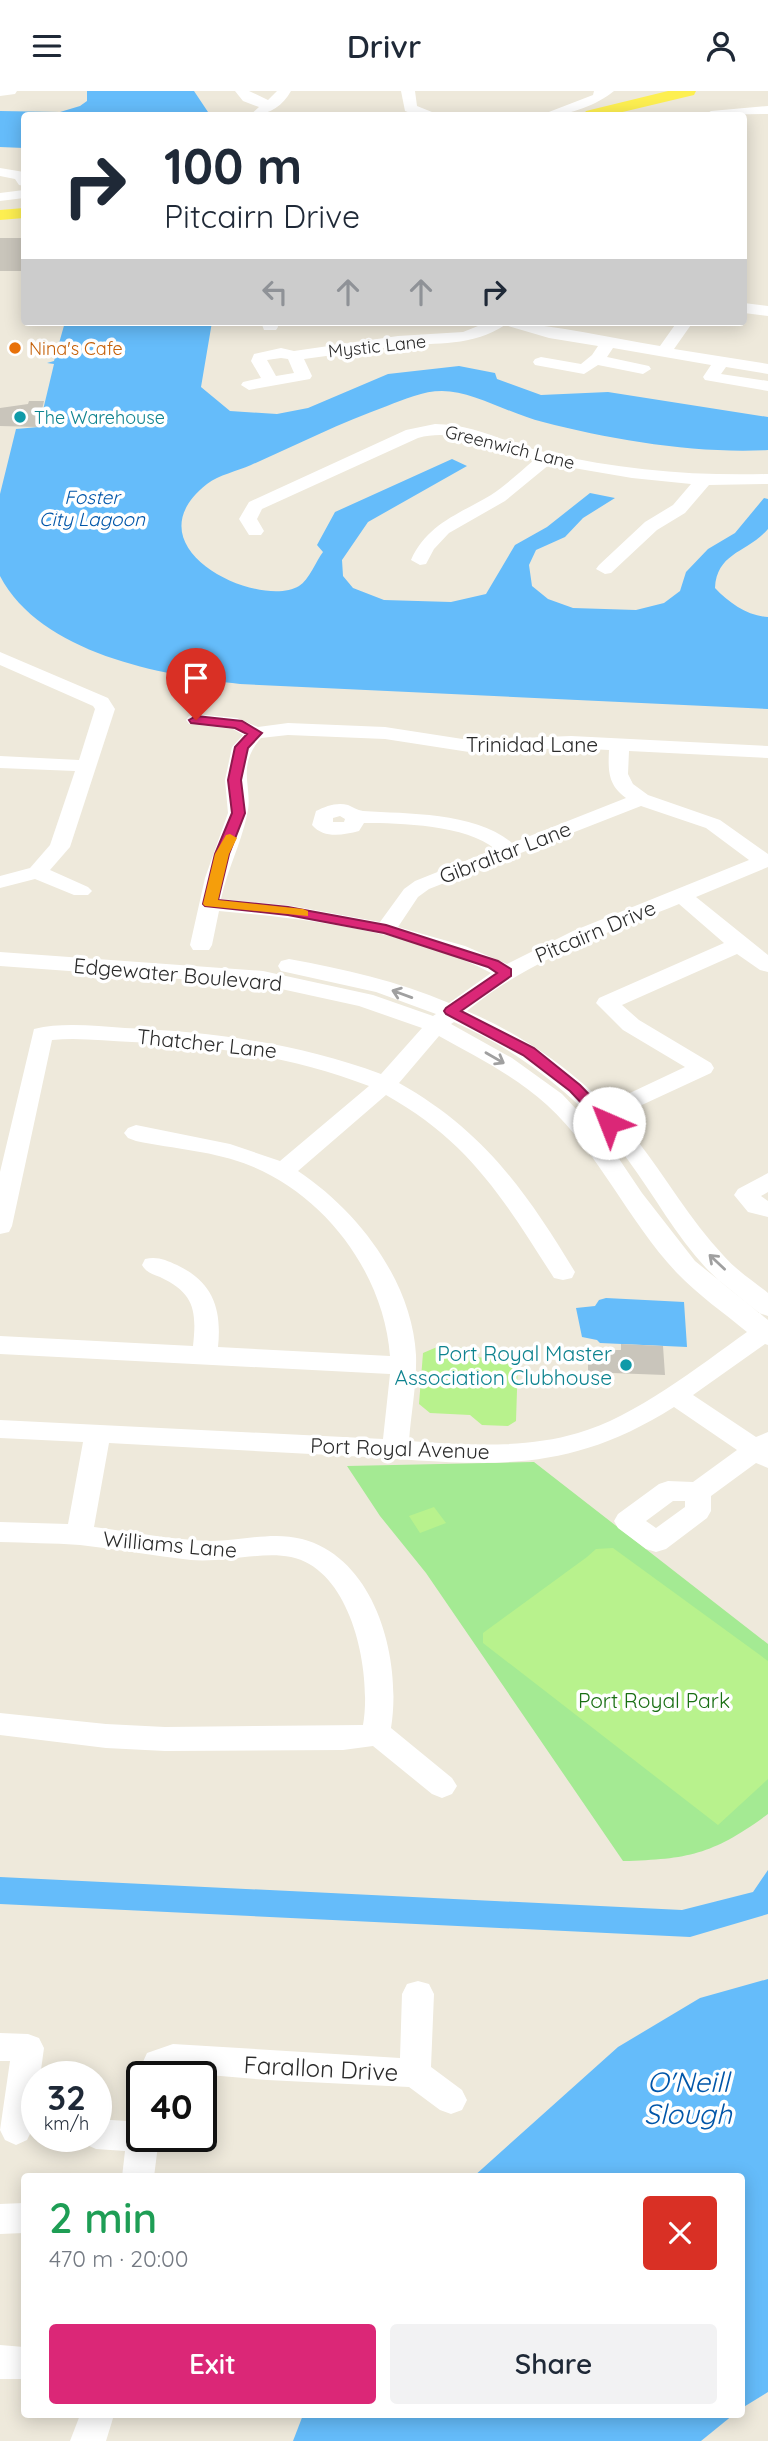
<!DOCTYPE html>
<meta charset="utf-8">
<style>
body{margin:0;font-family:Quicksand,sans-serif;background:#f2f2f3;color:#1f2937;height:100vh;display:flex;flex-direction:column;font-size:26px;white-space:nowrap}
*{box-sizing:border-box;margin:0}
p{font-size:23px;color:#747a83}
.icon{flex:none;width:38px;height:38px;fill:none;stroke:currentColor;stroke-width:2;stroke-linecap:round;stroke-linejoin:round}
.map{position:relative;flex:1;overflow:hidden}
.side{position:absolute;left:21px;top:2082px;width:724px;height:245px;display:flex;flex-direction:column;background:#fff;border-radius:7px;box-shadow:0 4px 18px #0003}
.side>*{flex:none}
.banner{position:absolute;left:21px;top:21px;width:726px;height:214px;border-radius:7px;box-shadow:0 4px 18px #0003;background:#fff;color:#1f2937;overflow:hidden}
.speed{position:absolute;left:21px;top:1970px;display:flex;gap:14px;font-size:35px;font-weight:700;text-align:center}
.speed>*{display:grid;place-content:center;width:91px;height:91px;border-radius:50%;background:#fff;box-shadow:0 4px 18px #0003;line-height:1}
.speed small{font-size:18px;font-weight:400}
.speed .limit{border:4px solid #111;border-radius:10px;background:#fff;color:#111}
.pin{position:absolute;display:grid;place-items:center;width:60px;height:60px;color:#fff;margin:-72px -30px;border-radius:50% 50% 50% 0;rotate:-45deg;box-shadow:0 0 7px #0007}
.pin .icon{rotate:45deg}
.me{position:absolute;width:77px;margin:-38px;rotate:316deg;stroke-linejoin:round;filter:drop-shadow(0 0 5px #0008)}
.turn{display:flex;align-items:center;gap:24px;height:147px;padding:0 28px;font-size:32px}
.turn .icon{width:91px;height:91px;stroke-width:2.5}
.turn b{display:block;font-size:49px;line-height:60px}
.lanes{display:flex;align-items:center;height:66px;padding:0 28px;background:#0003;justify-content:center;gap:35px;direction:ltr}
.lanes .off{opacity:.35}
.round{display:grid;place-items:center;flex:none;width:74px;height:74px;border-radius:7px;background:#f2f2f3}
.head{display:flex;align-items:center;justify-content:space-between;height:119px;padding:0 28px}
h1{font-size:42px;font-weight:600;line-height:52px;color:#1e9e55}
.primary-button{display:flex;gap:14px;margin-top:auto;padding:14px 28px}
.primary-button a{flex:1;height:80px;border-radius:7px;background:#db2777;color:#fff;font-size:28px;font-weight:600;line-height:80px;text-align:center}
.primary-button a+a{background:#f2f2f3;color:#1f2937}
header{display:flex;justify-content:space-between;align-items:center;height:91px;padding:0 28px;background:#fff;font-size:32px;font-weight:600}
.map>svg:first-child{display:block}
</style>
<header><svg class="icon" aria-label="menu" viewBox="0 0 24 24"><path d="M4 6h16M4 12h16M4 18h16"/></svg>Drivr<svg class="icon" aria-label="person" viewBox="0 0 24 24"><circle cx="12" cy="8" r="4"/><path d="M4 21q1-7 8-7t8 7"/></svg></header>
<div class="map">
<svg width="768" height="2350" viewBox="0 0 768 2350">
<rect width="100%" height="100%" fill="#eee9db"/>
<path fill="#a4ea93" d="M534,1371L768,1553V1723C713,1763 690,1768 623,1770L426,1482L380,1425L347,1375Z"/>
<g fill="#b8f28d">
<polygon points="437,1256 467,1257 474,1266 518,1269 516,1330 508,1335 482,1334 470,1324 430,1322 419,1313 423,1262"/>
<polygon points="434,1416 446,1432 420,1442 409,1425"/>
<polygon points="613,1457 768,1570 768,1688 718,1734 483,1552 483,1542 587,1466 596,1458"/>
</g>
<g fill="#65bcfa">
<polygon points="87,0 194,0 210,24 24,24 24,57 0,56 0,20 60,21 80,15 87,10"/>
<path d="M65,231H212L201,296L230,320L277,323L308,317L388,283L459,275L495,282L497,288L541,304L608,301L768,326V359C697,363 612,349 543,331C512,324 473,300 442,300C423,300 405,308 387,315C340,332 296,354 251,374C237,380 219,384 207,393C126,457 260,519 299,495C309,489 316,470 323,461L317,454L335,421L452,368L467,375L368,431L342,469L343,485L353,497L384,509L451,511L486,503L515,454L547,436L590,402L615,407L583,427L565,446L536,459L529,474L532,495L548,508L573,517L636,519L664,512L680,500L686,481L708,458L735,442L764,407L768,408V438C747,462 717,461 715,497C729,512 748,525 768,526V618L240,593C161,584 41,563 0,485V403L16,338L39,336L54,273L47,272L54,270Z"/>
<polygon points="606,1207 684,1211 687,1256 600,1252 597,1249 582,1246 576,1217 595,1215 599,1209"/>
<polygon points="768,1779 768,1823 690,1846 0,1813 0,1786 682,1819 753,1801"/>
<polygon points="768,1888 768,2301 742,2317 742,2086 473,2086 618,1956 700,1907"/>
<polygon points="303,2324 733,2324 701,2350 293,2350"/>
</g>
<g fill="#c9c5bb">
<rect x="0" y="147" width="24" height="33"/>
<polygon points="29,310 44,310 38,336 0,335 0,317 28,313"/>
<polygon points="621,1253 663,1255 665,1284 612,1282 612,1286 588,1285 588,1259 621,1259"/>
</g>
<g fill="none" stroke-linecap="round" stroke-linejoin="round">
<g fill="#fff" fill-rule="evenodd">
<polygon points="0,0 17,0 15,3 0,5"/>
<path d="M235,0H249L268,9L277,0H291C282,16 269,24 250,24L259,16L243,10Z"/>
<polygon points="401,0 415,0 417,15 432,21 434,24 416,24 405,20"/>
<path d="M594,0H614C596,15 565,26 541,24L593,4Z"/>
<polygon points="768,15 768,23 704,24 711,20"/>
<polygon points="0,77 24,81 24,95 19,94 15,88 0,85"/>
<polygon points="24,99 24,107 0,110 0,102"/>
<polygon points="744,212 768,215 768,225 744,222"/>
<polygon points="261,231 277,231 278,236 276,239 264,239"/>
<path d="M488,231C545,231 603,246 660,255L677,231H693L674,258L768,273V283L726,276L721,283L768,290V300L705,289L703,286L711,274L613,257L607,266L649,275L651,278L643,283L598,274L584,283L535,274L533,271L535,268L541,266L581,273L592,264L598,255L549,247L505,234C472,256 437,251 400,255C368,258 336,264 304,268L312,285L310,288L249,299L241,294L243,291L261,287L251,270L254,263L281,257L294,260L398,245L463,241ZM281,267L288,268L294,282L276,285L267,269Z"/>
<path d="M435,333C475,333 510,354 549,362C621,379 694,385 768,383V393L709,394L685,422L657,439L611,482L605,483L596,478L599,474L645,431L673,414L691,393L632,387L550,373L505,410L449,442L434,458L426,473L420,474L411,469C427,433 459,423 491,404C506,394 520,381 534,369C496,359 458,336 418,347L262,418L257,428L264,440L261,444H249L239,428L249,411L406,339Z"/>
<polygon points="0,561 108,607 115,618 70,756 50,779 88,796 92,800 88,804 74,804 35,788 0,797 0,785 30,777 50,754 75,680 0,677 0,665 79,669 95,618 93,615 0,574"/>
<path d="M196,623L237,627L258,636L288,632L385,636L469,649L571,645L768,655V667L629,660L628,683L633,693L648,704L720,729L768,763V776L696,806L768,864V881L760,879L737,863L622,914L639,929L711,972L714,977L711,982L631,1019L623,1021L615,1019L611,1014L615,1009L685,976L623,939L596,912L599,907L724,852L679,813C605,843 528,869 467,920C533,948 591,992 636,1048C666,1086 690,1129 723,1164C736,1179 753,1190 768,1202V1225L759,1222C742,1207 722,1194 706,1177C676,1145 654,1104 628,1069C582,1009 522,961 454,931L451,933L512,967L562,1003L609,1053L642,1102L695,1170L768,1229V1254L765,1253L693,1304L756,1346L768,1341V1377L756,1372L711,1405V1420L707,1427L666,1458L656,1461L646,1458L618,1437L614,1430L618,1423L659,1393L668,1390L693,1391L737,1359L674,1316C559,1389 477,1372 349,1365C269,1361 189,1356 109,1352L94,1436C133,1441 172,1449 211,1450C242,1450 272,1440 302,1448C377,1468 402,1570 391,1637L452,1687L457,1695L452,1703L442,1707L432,1703L373,1655L343,1659L165,1660L106,1657L0,1644V1622L106,1633L165,1636L363,1634C372,1583 353,1479 291,1466C261,1460 223,1472 191,1469C154,1465 117,1458 80,1454C53,1452 27,1452 0,1451V1431L68,1433L83,1351L0,1347V1329L383,1348L390,1283L0,1263V1245L193,1255C197,1219 194,1202 160,1186C152,1183 146,1181 142,1174L145,1168C157,1165 166,1169 177,1174C213,1191 222,1218 218,1256L390,1265C384,1184 327,1106 251,1075C215,1060 174,1058 136,1050L128,1047L124,1042L128,1037L136,1034L230,1053L280,1070L369,995C290,965 216,955 132,951C106,950 78,946 52,949L12,1135L9,1141L0,1143V1081L34,938C63,931 95,935 125,937C213,941 297,952 381,983L422,937L359,915L263,894L0,875V861L263,880L373,904L433,925L436,923L376,901L281,880L278,875L281,870L289,868C343,878 398,890 449,912L491,882C412,840 307,828 219,820L212,854L209,859H193L190,854L205,787L228,722L225,689L232,656L243,644L233,638L189,633L186,629L189,625ZM288,644L385,648L469,661L571,657L609,659C608,680 608,694 626,707L512,752C476,721 408,723 363,720C357,719 353,716 348,714C337,711 326,715 316,720L312,734C324,748 343,744 359,740L364,732C401,732 466,734 495,758L415,790L404,798L380,831L292,815L221,808C227,779 241,753 247,724C254,697 235,676 261,647ZM641,715L706,737L749,769L573,840L507,873L465,855L398,836L418,806L429,798ZM340,725L345,728L344,731H333V727ZM439,945C475,965 515,985 547,1014C600,1063 628,1130 677,1182C698,1204 724,1222 747,1241C699,1275 635,1326 578,1342C524,1358 465,1354 409,1350C411,1322 417,1293 416,1264C412,1190 358,1120 298,1080L386,1004C470,1051 504,1109 554,1187L563,1189L572,1187L575,1181C526,1100 483,1039 399,992ZM673,1410H685V1416L656,1437L646,1430Z"/>
<polygon points="768,1082 768,1101 761,1105 768,1110 768,1126 748,1121 734,1104 738,1098"/>
<polygon points="418,1890 429,1893 434,1903 431,1976 462,1999 467,2009 462,2019 451,2023 440,2019 409,1996 267,1989 173,1981 168,1986 142,1986 142,1996 136,1986 147,1962 173,1953 400,1967 402,1903 407,1893"/>
<polygon points="0,1942 28,1943 39,1947 44,1957 40,1986 37,1986 32,2039 27,2049 16,2054 5,2049 0,2039 10,1970 0,1970"/>
<polygon points="96,2028 142,2031 142,2046 159,2046 154,2086 122,2086 125,2060 96,2058 85,2053 81,2046 96,2046"/>
<polygon points="24,2112 24,2142 0,2143 0,2113"/>
<polygon points="0,2254 24,2256 24,2288 0,2288"/>
<polygon points="80,2324 114,2324 106,2350 70,2350"/>
</g>
<g fill="#fdef51" fill-rule="evenodd">
<polygon points="668,0 696,0 694,4 610,24 583,24 586,20"/>
<polygon points="24,117 24,127 0,129 0,119"/>
</g>
</g>
<defs><path id="oneway-shaft" d="M-6 0H5M1.5-3L5.5 0L1.5 3" fill="none" stroke-width="1.6" stroke-linecap="round" stroke-linejoin="round" transform="scale(1.75)"/></defs>
<g stroke="#a0a0a0">
<use href="#oneway-shaft" transform="translate(402 903) rotate(-160)"/>
<use href="#oneway-shaft" transform="translate(495 967) rotate(30)"/>
<use href="#oneway-shaft" transform="translate(717 1171) rotate(-137)"/>
</g>
<polygon fill="#db2777" stroke="#8e194d" stroke-width="2" points="196,625 242,630 262,642 248,657 241,689 245,722 229,763 218,809 288,816 386,834 498,870 511,878 511,885 461,920 534,957 580,994 614,1029 617,1032 614,1036 604,1036 570,1000 523,964 446,923 444,920 446,917 497,882 488,876 384,842 288,824 205,815 203,813 215,763 232,722 228,689 235,656 247,643 235,637 191,632 189,629"/>
<polygon fill="#f59e0b" points="230,743 237,747 229,763 218,809 303,818 308,820 308,825 205,815 203,813 215,763 226,744"/>
<circle fill="#e8710a" stroke="#fff" stroke-width="2.5" cx="15" cy="257" r="7"/>
<g fill="#0f9aa8" stroke="#fff" stroke-width="2.5">
<circle cx="20" cy="326" r="7"/>
<circle cx="626" cy="1274" r="7"/>
</g>
<g text-anchor="middle" dominant-baseline="central" stroke-width="7" stroke-linejoin="round" paint-order="stroke">
<g font-size="18" fill="#2b2b2b" stroke="#fff">
<text transform="translate(377 255) rotate(-6)">Mystic Lane</text>
<text transform="translate(510 356) rotate(14)">Greenwich Lane</text>
</g>
<g font-size="18" fill="#c56008" stroke="#fff" text-anchor="start">
<text x="29" y="257">Nina's Cafe</text>
</g>
<g font-size="18" fill="#0d838f" stroke="#fff" text-anchor="start">
<text x="34" y="326">The Warehouse</text>
</g>
<g font-size="19" font-style="italic" fill="#0156a9" stroke="#fff">
<text x="92" y="406">Foster<tspan x="92" dy="22">City Lagoon</tspan></text>
</g>
<g font-size="21" fill="#2b2b2b" stroke="#fff">
<text x="532" y="653">Trinidad Lane</text>
<text transform="translate(505 761) rotate(-21)">Gibraltar Lane</text>
<text transform="translate(595 840) rotate(-23)">Pitcairn Drive</text>
<text transform="translate(178 883) rotate(5)">Edgewater Boulevard</text>
<text transform="translate(207 952) rotate(6)">Thatcher Lane</text>
<text transform="translate(400 1357) rotate(2)">Port Royal Avenue</text>
<text transform="translate(170 1453) rotate(5)">Williams Lane</text>
</g>
<g font-size="21" fill="#0d838f" stroke="#fff" text-anchor="end">
<text x="612" y="1262">Port Royal Master<tspan x="612" dy="24">Association Clubhouse</tspan></text>
</g>
<g font-size="21" fill="#196f13" stroke="#fff">
<text x="654" y="1609">Port Royal Park</text>
</g>
<g font-size="24" fill="#2b2b2b" stroke="#fff">
<text transform="translate(321 1977) rotate(3)">Farallon Drive</text>
</g>
<g font-size="28" font-style="italic" fill="#0156a9" stroke="#fff">
<text x="688" y="1990">O'Neill<tspan x="688" dy="32">Slough</tspan></text>
</g>
</g>
</svg>
<div class="speed"><div>32<small>km/h</small></div><div class="limit">40</div></div>
<div class="pin" style="left:196px;top:629px;background:#d93025"><svg class="icon" aria-label="arrive" viewBox="0 0 24 24"><path d="M6 21V4h12l-3 4 3 4H6"/></svg></div>
<svg class="me" style="left:609px;top:1032px" viewBox="-20 -20 40 40"><circle r="19" fill="#fff"/><path d="M0-13L10 11 0 6-10 11z" fill="#db2777"/></svg>
<div class="banner">
<div class="turn"><svg class="icon" aria-label="right" viewBox="0 0 24 24"><path d="M7 20v-9h11M14 6l5 5-5 5"/></svg><div><b>100 m</b>Pitcairn Drive</div></div>
<div class="lanes"><svg class="icon off" aria-label="left" viewBox="0 0 24 24"><path d="M17 20v-9H6M10 6l-5 5 5 5"/></svg><svg class="icon off" aria-label="ahead" viewBox="0 0 24 24"><path d="M12 20V5M6 11l6-6 6 6"/></svg><svg class="icon off" aria-label="ahead" viewBox="0 0 24 24"><path d="M12 20V5M6 11l6-6 6 6"/></svg><svg class="icon" aria-label="right" viewBox="0 0 24 24"><path d="M7 20v-9h11M14 6l5 5-5 5"/></svg></div>
</div>
<section class="side">
<div class="head"><div><h1>2 min</h1><p>470 m · 20:00</p></div><a class="round" style="background:#d93025;color:#fff"><svg class="icon" aria-label="close" viewBox="0 0 24 24"><path d="M6 6l12 12M18 6L6 18"/></svg></a></div>
<div class="primary-button"><a>Exit</a><a>Share</a></div>
</section>
</div>
